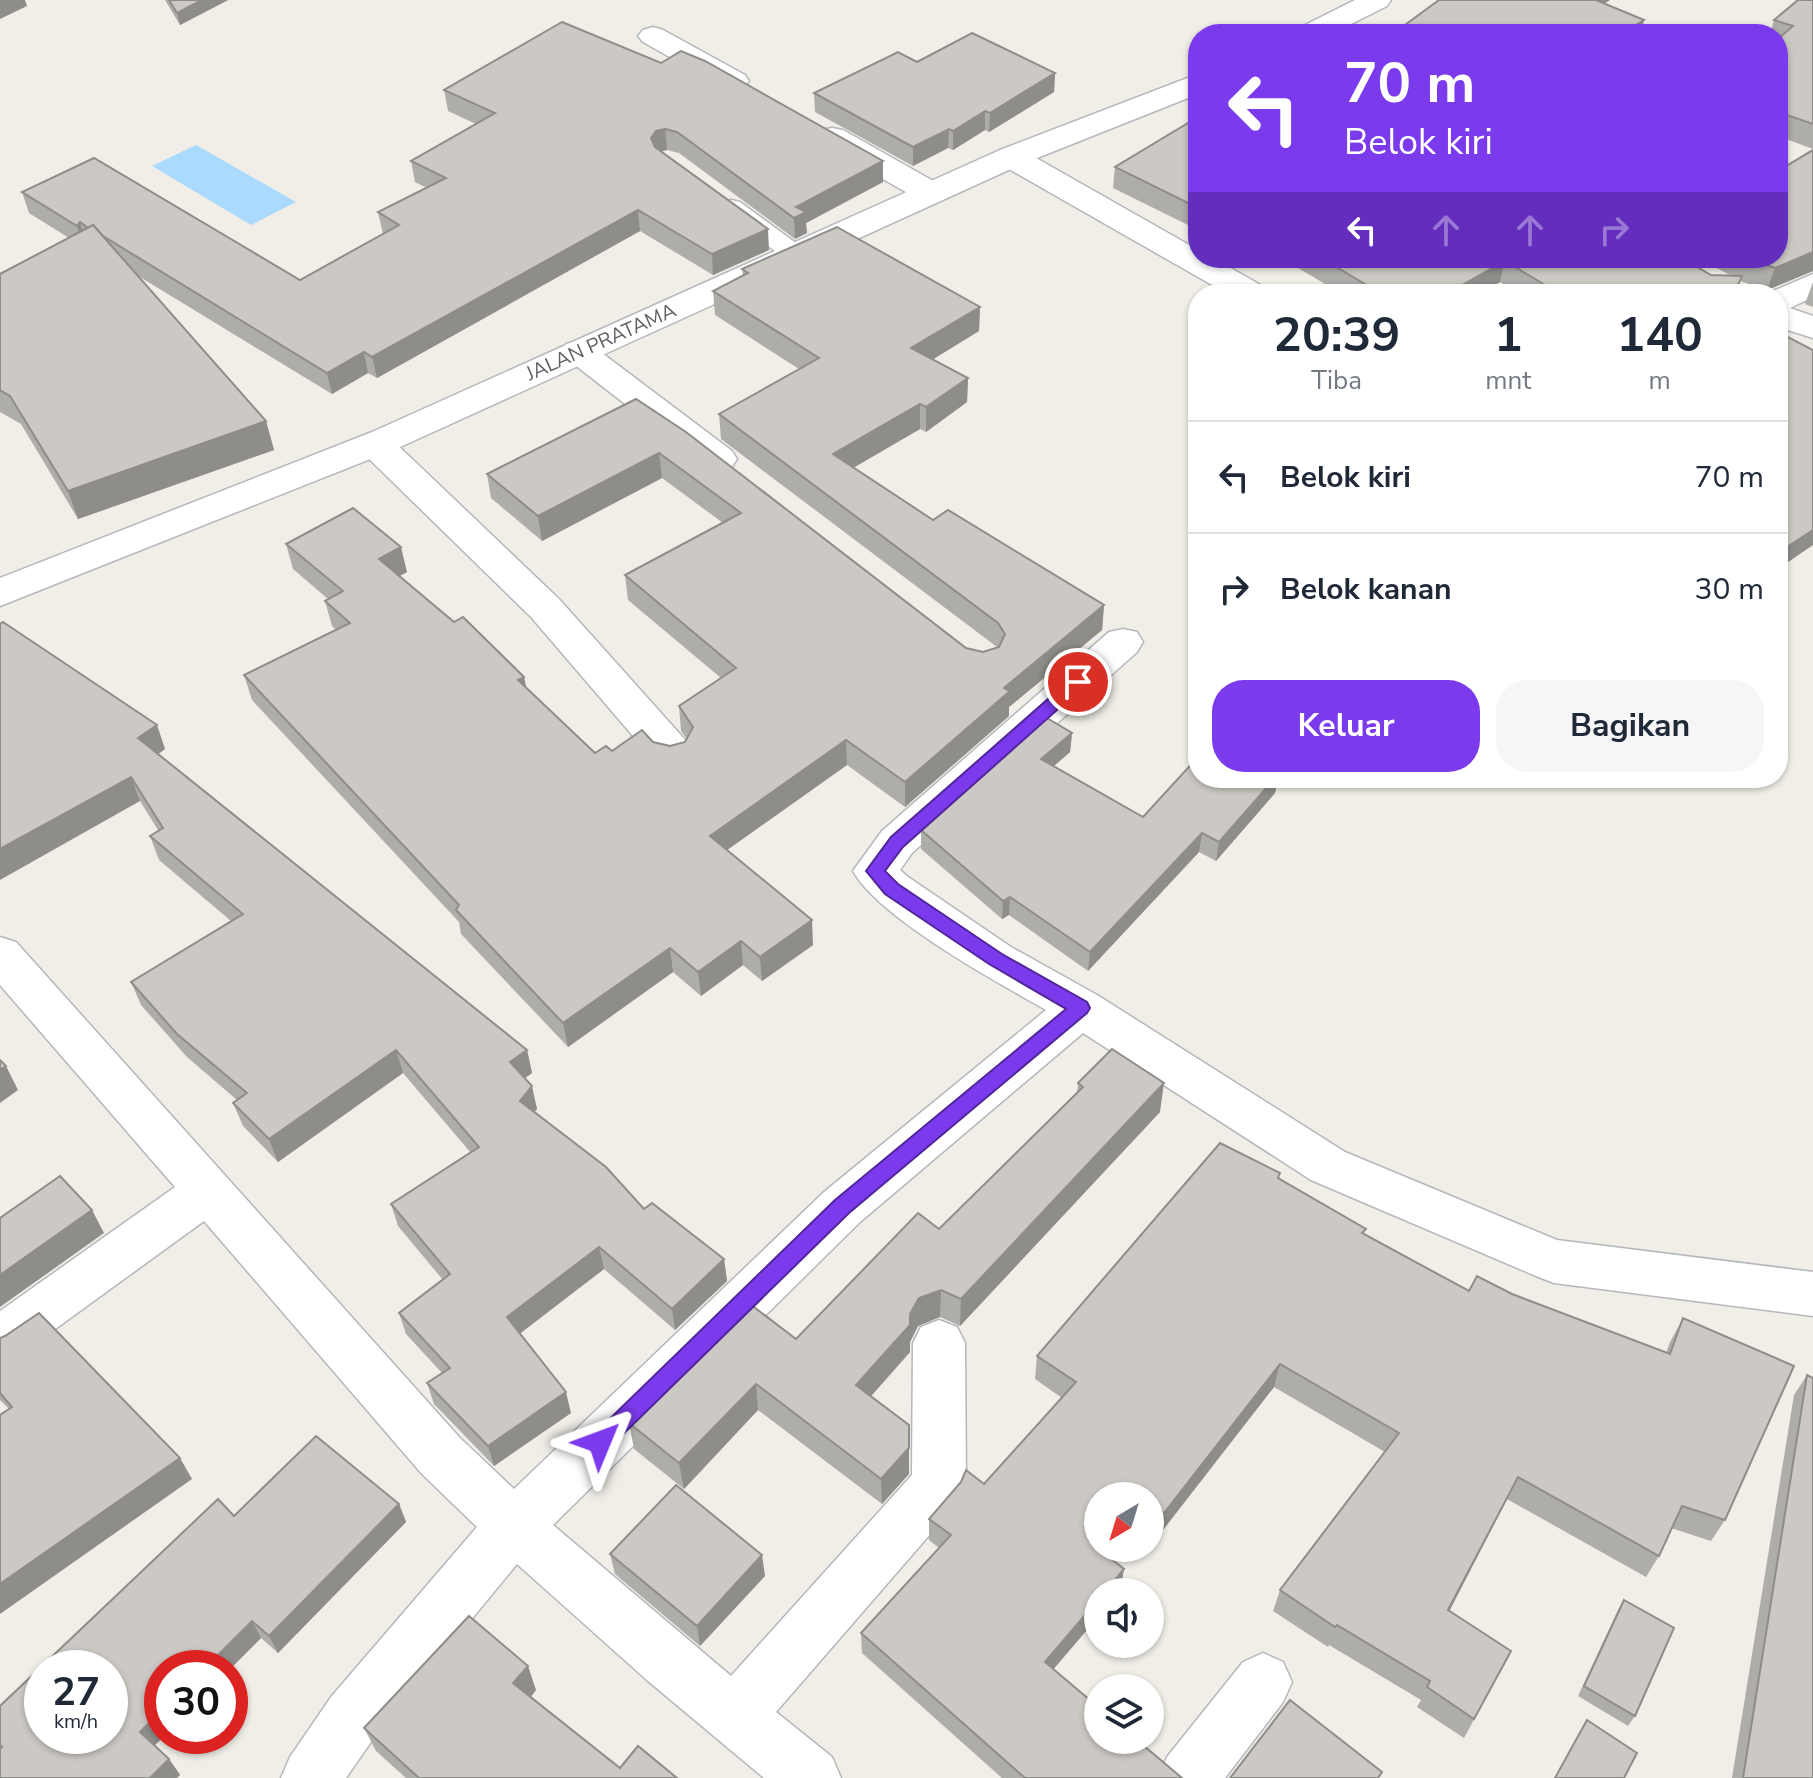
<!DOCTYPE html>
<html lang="id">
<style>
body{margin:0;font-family:"Nunito Sans",sans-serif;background:#f6f6f7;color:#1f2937;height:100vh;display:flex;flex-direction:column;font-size:30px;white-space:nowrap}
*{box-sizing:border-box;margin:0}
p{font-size:26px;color:#747a83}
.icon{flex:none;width:44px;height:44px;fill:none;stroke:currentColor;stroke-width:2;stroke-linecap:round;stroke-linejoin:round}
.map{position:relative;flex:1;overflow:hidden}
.side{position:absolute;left:1188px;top:284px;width:600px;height:504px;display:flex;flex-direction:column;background:#fff;border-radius:32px;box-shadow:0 2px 6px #0004}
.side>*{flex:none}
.hud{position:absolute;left:1188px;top:24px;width:600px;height:244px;border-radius:32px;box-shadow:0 2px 6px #0004;background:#7c3aed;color:#fff;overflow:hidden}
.needle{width:52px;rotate:218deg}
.fabs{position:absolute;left:1084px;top:1482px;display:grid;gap:16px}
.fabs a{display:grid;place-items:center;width:80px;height:80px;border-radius:50%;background:#fff;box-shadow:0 2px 6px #0004;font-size:40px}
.speed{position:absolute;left:24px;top:1650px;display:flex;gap:16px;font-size:40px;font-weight:700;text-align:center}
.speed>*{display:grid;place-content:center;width:104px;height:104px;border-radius:50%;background:#fff;box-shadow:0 2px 6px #0004;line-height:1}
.speed small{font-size:20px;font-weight:400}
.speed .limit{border:12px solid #d22;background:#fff;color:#111}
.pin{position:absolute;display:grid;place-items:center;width:68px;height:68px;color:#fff;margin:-34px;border:4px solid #fff;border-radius:50%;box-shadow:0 2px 8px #0007}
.me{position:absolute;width:88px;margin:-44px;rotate:46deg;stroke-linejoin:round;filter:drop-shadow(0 0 6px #0008)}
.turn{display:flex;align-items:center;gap:28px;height:168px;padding:0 24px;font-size:36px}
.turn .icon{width:104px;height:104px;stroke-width:2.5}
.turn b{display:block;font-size:56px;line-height:68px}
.lanes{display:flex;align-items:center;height:76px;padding:0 24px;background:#0003;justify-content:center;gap:40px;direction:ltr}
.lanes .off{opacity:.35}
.eta{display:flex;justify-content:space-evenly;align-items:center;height:136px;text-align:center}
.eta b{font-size:48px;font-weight:700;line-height:56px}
.primary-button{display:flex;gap:16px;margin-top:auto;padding:16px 24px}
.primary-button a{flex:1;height:92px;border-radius:32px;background:#7c3aed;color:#fff;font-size:32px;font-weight:700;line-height:92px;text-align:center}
.primary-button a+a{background:#f6f6f7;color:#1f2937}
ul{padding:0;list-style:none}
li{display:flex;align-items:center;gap:24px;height:112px;padding:0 24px;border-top:2px solid #e0e1e3}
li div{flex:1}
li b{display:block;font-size:30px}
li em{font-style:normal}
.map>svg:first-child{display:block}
</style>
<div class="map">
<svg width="1813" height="1778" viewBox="0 0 1813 1778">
<rect width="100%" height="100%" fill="#f0eee7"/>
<polygon fill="#aadafe" points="196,145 296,202 251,225 152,166"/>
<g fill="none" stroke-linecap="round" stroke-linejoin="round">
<defs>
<polygon id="service" points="731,200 740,202 804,249 808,254 804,259 786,259 722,212 719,207 722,202"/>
<g id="minor">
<polygon points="653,27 663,30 745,75 749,81 745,87 734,90 723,87 643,42 638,36 643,30"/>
<polygon points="832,128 843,130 942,186 947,193 942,200 931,203 920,200 821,144 817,137 821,130"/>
<polygon points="1011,148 1022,150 1198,250 1198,258 1213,258 1264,287 1269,294 1228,294 1000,164 995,157 1000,150"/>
<polygon points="1813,274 1813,297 1790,308 1813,316 1813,338 1778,327 1778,294 1766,294"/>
<polygon points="578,341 590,344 732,451 737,459 732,467 719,470 706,467 566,358 561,351 566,344"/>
<polygon points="375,433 388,436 559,599 687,742 693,753 687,764 672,768 657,764 531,617 362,452 357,444 362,436"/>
<path d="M1123,629L1137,632L1143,642L1137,652L912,853L900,870L908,877L1011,947L1097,995L1345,1152L1557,1240L1813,1272V1316L1554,1283L1536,1276L1311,1180L1083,1033L860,1222L553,1525L731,1676L912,1475L913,1343L921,1327L939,1320L957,1327L965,1343L966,1484L958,1502L776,1712L832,1757L841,1778H764L648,1681L517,1564L373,1739L346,1778H281L290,1757L331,1697L477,1527L422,1474L204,1221L18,1356L0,1363V1311L175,1187L0,985V937L16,942L460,1438L514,1489L824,1192L1046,1010C997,982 879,918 853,871L882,831L1109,632Z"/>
<polygon points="1263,1653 1283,1662 1292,1682 1283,1702 1225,1778 1158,1778 1167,1757 1243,1662"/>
</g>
<g id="tertiary">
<polygon points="1355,0 1391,0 1387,6 1331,34 1295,34 1299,28"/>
<polygon points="1198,74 1198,94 1022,164 398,448 0,606 0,578 372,432 1000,150"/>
</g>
</defs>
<use href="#service" stroke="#b4b7bb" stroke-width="3"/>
<use href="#minor" stroke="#b4b7bb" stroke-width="3"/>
<use href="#tertiary" stroke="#b4b7bb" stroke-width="3"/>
<use href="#service" fill="#fff" fill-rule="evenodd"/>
<use href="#minor" fill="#fff" fill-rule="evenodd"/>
<use href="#tertiary" fill="#fff" fill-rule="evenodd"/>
</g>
<g fill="#afada9">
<polygon points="165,0 228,0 180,25"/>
<polygon points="1439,0 1610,0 1604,4 1644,20 1641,32 1638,34 1403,34 1405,25"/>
<polygon points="1813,0 1813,149 1778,136 1778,34 1770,34 1774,20"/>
<polygon points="562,22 883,182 806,223 807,233 795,239 679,153 667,150 662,151 769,250 713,275 640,231 377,378 368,373 332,394 135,274 266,421 274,450 78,519 21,424 0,412 0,274 69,238 29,213 22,192 300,280 383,234 378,212 427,188 415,182 411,161 476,124 448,111 444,90"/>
<polygon points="917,62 1055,73 1054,92 989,132 985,130 953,150 948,148 913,166 815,112 814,93"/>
<polygon points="1198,117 1198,230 1113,188 1115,167"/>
<polygon points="1813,150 1813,271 1767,290 1740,281 1736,294 1519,294 1500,282 1479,294 1342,294 1288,262 1276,268 1255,258 1607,258 1619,264 1711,275 1730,275 1697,258 1778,258"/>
<polygon points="742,269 980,307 979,331 932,359 968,378 967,402 926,432 920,429 853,468 933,520 1104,605 1102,630 1009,707 1009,716 905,807 847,765 727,850 813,945 762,981 743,965 701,996 673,972 568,1047 461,934 459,922 252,700 244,675 336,630 332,626 325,601 328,599 293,569 286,544 407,572 399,576 454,622 524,677 526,687 595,753 653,742 670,746 685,742 687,739 681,731 679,706 721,678 628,600 625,575 723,523 662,478 542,541 491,498 487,474 636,399 966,648 983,652 997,647 721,439 719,414 799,369 715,315 713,291 743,275"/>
<polygon points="1813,282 1813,307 1805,304"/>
<polygon points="0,624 165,749 158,754 527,1050 532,1073 525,1078 537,1109 534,1112 644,1209 724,1259 727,1281 675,1330 604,1269 520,1333 571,1413 494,1466 434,1404 427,1383 442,1373 406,1334 399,1313 443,1280 398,1226 391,1204 471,1153 403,1073 278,1162 243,1126 233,1103 237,1100 187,1057 141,1005 131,982 231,921 159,860 150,836 158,830 140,801"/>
<polygon points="1072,733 1070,752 1054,766 1143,817 1198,778 1278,778 1275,793 1216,861 1199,852 1088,971 1009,915 1002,919 921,849 921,830"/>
<polygon points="1078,1083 1160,1112 960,1326 940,1317 918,1326 910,1342 910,1352 871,1396 909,1425 909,1474 882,1504 758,1410 684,1489 634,1449 629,1423 796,1339 939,1229 1077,1094"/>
<polygon points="1279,1178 1364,1234 1469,1291 1512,1294 1666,1353 1670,1342 1683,1318 1725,1520 1711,1541 1671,1528 1659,1556 1646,1577 1507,1499 1449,1611 1511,1651 1464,1738 1417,1707 1421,1700 1329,1645 1328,1647 1273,1611 1280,1590 1385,1452 1274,1387 1159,1535 1150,1529 1150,1496 1098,1496 1098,1548 1107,1548 1103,1553 1124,1569 1120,1590 1098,1592 1098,1617 1053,1670 1182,1778 1002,1778 862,1653 861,1633 939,1548 929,1540 929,1519 984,1484 1062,1398 1035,1379 1037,1356"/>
<polygon points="0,1338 192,1479 9,1409 0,1400"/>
<polygon points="1807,1375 1813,1778 1732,1778 1794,1395"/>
<polygon points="399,1504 406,1522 278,1653 261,1638 154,1746 169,1759 180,1775 0,1747 0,1706 234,1516"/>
<polygon points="610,1554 765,1576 700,1646 615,1574"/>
<polygon points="1624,1600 1635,1716 1628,1726 1578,1696 1618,1610"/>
<polygon points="536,1690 531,1697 620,1768 677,1778 406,1778 376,1751 364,1728"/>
</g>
<g fill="#8f8d89">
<polygon points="0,0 25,0 27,6 0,19"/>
<polygon points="202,0 228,0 180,25 177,13"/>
<polygon points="1594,0 1610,0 1591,11"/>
<polygon points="1644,20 1641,32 1638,34 1621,34"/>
<polygon points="1055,73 1054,92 989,132 990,113"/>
<polygon points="985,111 985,130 953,150 953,131"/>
<polygon points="665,129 667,150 658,152 651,138 656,131"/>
<polygon points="949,129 948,148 913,166 913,147"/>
<polygon points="883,161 883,182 806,223 807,233 795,239 794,218 796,207"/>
<polygon points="638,210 640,231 377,378 372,357"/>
<polygon points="80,222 86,244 83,247 77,226"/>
<polygon points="768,229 769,250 713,275 712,254"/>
<polygon points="1813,252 1813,271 1767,290 1775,268"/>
<polygon points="1278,258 1289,258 1288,262 1276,268"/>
<polygon points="1505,261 1500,282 1479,294 1446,294"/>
<polygon points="980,307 979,331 911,373 911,348"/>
<polygon points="364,352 368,373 332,394 327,373"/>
<polygon points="968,378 967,402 926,432 926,407"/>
<polygon points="920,404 920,429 834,479 833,454"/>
<polygon points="266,421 274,450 78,519 68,491"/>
<polygon points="659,453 662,478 542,541 538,516"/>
<polygon points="1813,530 1813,545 1778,569 1778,553"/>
<polygon points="401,547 407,572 385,584 379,559"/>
<polygon points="1104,605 1102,630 1009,707 1009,716 905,807 905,782 1004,688"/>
<polygon points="524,677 529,702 518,680"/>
<polygon points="157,725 165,749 147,762 138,738"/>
<polygon points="1072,733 1070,752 1040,778 1041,759"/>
<polygon points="846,740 847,765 713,860 710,836"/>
<polygon points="131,777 140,801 0,880 0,849"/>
<polygon points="1275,778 1278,778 1275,793 1216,861 1219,842"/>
<polygon points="1202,833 1199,852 1088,971 1090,952"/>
<polygon points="1010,897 1009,915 1002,919 1003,901"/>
<polygon points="812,920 813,945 762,981 760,957"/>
<polygon points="741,941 743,965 701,996 698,972"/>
<polygon points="670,948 673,972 568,1047 563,1023"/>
<polygon points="396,1050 403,1073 278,1162 269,1139"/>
<polygon points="527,1050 532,1073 515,1085 510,1062"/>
<polygon points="6,1066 18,1090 0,1103 0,1070"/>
<polygon points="1164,1083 1160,1112 960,1326 961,1299"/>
<polygon points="532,1086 537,1109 525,1124 520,1101"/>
<polygon points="92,1210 104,1233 0,1307 0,1275"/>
<polygon points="599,1247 604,1269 513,1339 507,1317"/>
<polygon points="724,1259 727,1281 675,1330 672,1309"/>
<polygon points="941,1290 940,1317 918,1326 910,1342 910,1352 857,1412 856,1385 910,1314 919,1298"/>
<polygon points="1280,1364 1274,1387 1159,1535 1164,1513"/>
<polygon points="756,1384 758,1410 684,1489 679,1463"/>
<polygon points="566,1392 571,1413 494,1466 488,1446"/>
<polygon points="909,1448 909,1474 882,1504 881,1479"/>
<polygon points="180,1458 192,1479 0,1614 0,1584"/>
<polygon points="1518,1477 1507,1499 1439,1631 1448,1610"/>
<polygon points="399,1504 406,1522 278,1653 269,1636"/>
<polygon points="1098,1543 1098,1548 1107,1548 1092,1568 1096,1547"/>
<polygon points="762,1555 765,1576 700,1646 697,1626"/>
<polygon points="1124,1569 1120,1590 1119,1592 1105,1592"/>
<polygon points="1098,1600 1098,1617 1042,1682 1045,1662"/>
<polygon points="252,1621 261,1638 230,1669 230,1668 205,1668"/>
<polygon points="528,1666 536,1690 522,1707 513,1683"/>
<polygon points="162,1710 162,1736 164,1736 152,1748 140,1732"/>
<polygon points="169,1759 180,1775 177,1778 150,1778"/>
</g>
<g fill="#ccc9c4" stroke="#8f8d89" stroke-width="2" fill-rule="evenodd">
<polygon points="169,0 202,0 177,13"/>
<polygon points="1439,0 1596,0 1644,20 1621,34 1433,34 1405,25"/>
<polygon points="1798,0 1813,0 1813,124 1778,112 1778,39 1793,26 1774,20"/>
<polygon points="562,22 661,63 681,51 705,61 883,161 796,207 806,212 794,218 677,132 665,129 656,131 651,138 655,147 768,229 712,254 638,210 372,357 364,352 327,373 103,236 93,225 88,228 80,222 77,226 22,192 94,158 300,280 399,225 378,212 446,178 411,161 495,113 444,90"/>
<polygon points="972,33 1055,73 990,113 985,111 953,131 949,129 913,147 814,93 898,52 917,62"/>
<polygon points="1198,117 1198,208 1115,167"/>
<polygon points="1813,150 1813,252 1775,268 1748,258 1778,258 1778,171"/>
<polygon points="93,225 266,421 68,491 10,396 0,390 0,274"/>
<polygon points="837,227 980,307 911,348 968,378 926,407 920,404 833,454 933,520 948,510 1104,605 1004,688 1010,691 905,782 846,740 710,836 812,920 760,957 741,941 698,972 670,948 563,1023 456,910 459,905 244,675 350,623 325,601 343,591 286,544 353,508 401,547 379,559 454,622 463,617 524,677 518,680 595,753 606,746 612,751 642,730 653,742 670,746 685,742 693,727 679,706 736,668 625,575 741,513 659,453 538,516 487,474 636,399 686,432 966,648 983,652 999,647 1005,634 998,623 719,414 819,358 713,291 748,273 742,269"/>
<polygon points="1321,258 1607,258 1619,264 1629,258 1682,258 1711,275 1742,276 1734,294 1560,294 1505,261 1446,294 1382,294"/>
<polygon points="1778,332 1813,350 1813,530 1778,553"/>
<polygon points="3,622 157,725 138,738 527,1050 510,1062 532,1086 520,1101 606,1167 644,1209 652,1203 724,1259 672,1309 599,1247 507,1317 566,1392 488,1446 427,1383 450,1368 399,1313 450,1274 391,1204 479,1147 396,1050 269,1139 233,1103 247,1093 177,1034 131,982 243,914 150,836 163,828 131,777 0,849 0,624"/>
<polygon points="1047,718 1072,733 1041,759 1143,817 1198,757 1198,778 1275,778 1219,842 1202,833 1090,952 1010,897 1003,901 921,830"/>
<polygon points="1112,1049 1164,1083 961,1299 941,1290 919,1298 910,1314 910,1325 856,1385 909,1425 909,1448 881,1479 756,1384 679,1463 629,1423 750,1304 796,1339 918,1213 939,1229 1083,1087 1078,1083"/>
<polygon points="0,1060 6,1066 0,1070"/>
<polygon points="1220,1143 1280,1173 1278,1178 1366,1229 1362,1233 1469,1291 1477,1276 1512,1294 1670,1354 1683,1318 1794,1366 1725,1520 1682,1506 1659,1556 1518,1477 1448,1610 1511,1651 1474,1719 1427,1687 1430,1681 1337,1625 1335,1627 1280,1590 1399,1433 1280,1364 1164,1513 1150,1505 1150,1496 1137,1496 1134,1494 1133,1496 1098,1496 1098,1543 1096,1547 1124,1569 1105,1592 1098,1592 1098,1600 1045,1662 1098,1707 1098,1740 1137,1740 1182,1778 1025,1778 861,1633 951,1535 929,1519 961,1482 966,1470 984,1484 1076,1382 1037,1356"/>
<polygon points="60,1176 92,1210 0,1275 0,1218"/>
<polygon points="39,1313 180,1458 0,1584 0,1415 12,1407 0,1393 0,1338 5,1336"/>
<polygon points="1807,1375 1813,1378 1813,1778 1743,1778"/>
<path d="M316,1436L399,1504L269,1636L252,1621L205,1668H162V1710L140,1732L169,1759L150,1778H0V1749L2,1747L0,1745V1706L218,1499L234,1516ZM42,1668H110V1736H42Z"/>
<polygon points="676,1485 762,1555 697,1626 610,1554"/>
<polygon points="1624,1600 1674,1628 1635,1716 1584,1686"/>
<polygon points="469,1616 528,1666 513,1683 620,1768 638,1746 677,1778 419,1778 364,1728"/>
<polygon points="1290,1700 1382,1772 1378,1778 1230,1778"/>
<polygon points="1587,1720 1637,1753 1624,1778 1555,1778"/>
</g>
<polygon fill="#7c3aed" stroke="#51269a" stroke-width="2" points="1078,676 1086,682 1084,686 903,847 885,871 898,884 1002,954 1087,1002 1090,1008 1087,1013 849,1213 608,1449 600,1452 593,1449 589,1442 593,1435 835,1200 1066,1009 989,964 885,894 866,871 891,837 1072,678"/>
<g text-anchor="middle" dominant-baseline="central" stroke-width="6" stroke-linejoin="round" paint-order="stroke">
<g font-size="20" fill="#5e6267" stroke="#fff">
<text transform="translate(601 342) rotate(-24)">JALAN PRATAMA</text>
</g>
</g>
</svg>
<div class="fabs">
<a><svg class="needle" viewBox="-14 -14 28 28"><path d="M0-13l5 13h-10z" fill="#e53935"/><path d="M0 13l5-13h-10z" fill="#747a83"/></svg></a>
<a><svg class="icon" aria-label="sound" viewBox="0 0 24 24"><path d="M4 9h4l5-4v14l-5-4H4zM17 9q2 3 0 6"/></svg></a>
<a><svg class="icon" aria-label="layers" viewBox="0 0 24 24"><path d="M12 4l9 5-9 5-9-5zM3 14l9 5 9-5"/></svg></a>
</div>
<div class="speed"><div>27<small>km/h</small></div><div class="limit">30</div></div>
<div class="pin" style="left:1078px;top:682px;background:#d93025"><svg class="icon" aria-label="arrive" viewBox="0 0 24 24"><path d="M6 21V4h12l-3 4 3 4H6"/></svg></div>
<svg class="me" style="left:600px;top:1442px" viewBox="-20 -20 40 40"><path d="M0-17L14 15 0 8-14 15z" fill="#7c3aed" stroke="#fff" stroke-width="4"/></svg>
<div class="hud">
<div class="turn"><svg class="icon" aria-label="left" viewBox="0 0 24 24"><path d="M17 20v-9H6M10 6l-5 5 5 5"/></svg><div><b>70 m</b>Belok kiri</div></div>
<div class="lanes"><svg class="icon" aria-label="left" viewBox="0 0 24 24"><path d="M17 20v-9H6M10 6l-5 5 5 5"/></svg><svg class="icon off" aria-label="ahead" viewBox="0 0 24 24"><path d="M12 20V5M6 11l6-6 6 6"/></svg><svg class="icon off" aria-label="ahead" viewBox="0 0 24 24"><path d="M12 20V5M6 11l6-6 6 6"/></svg><svg class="icon off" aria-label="right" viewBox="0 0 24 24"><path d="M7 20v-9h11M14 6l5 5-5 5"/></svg></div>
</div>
<section class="side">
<div class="eta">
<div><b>20:39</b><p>Tiba</p></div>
<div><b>1</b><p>mnt</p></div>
<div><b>140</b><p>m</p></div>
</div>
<ul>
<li><svg class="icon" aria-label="left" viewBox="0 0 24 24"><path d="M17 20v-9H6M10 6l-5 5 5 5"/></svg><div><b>Belok kiri</b></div><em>70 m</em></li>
<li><svg class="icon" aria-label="right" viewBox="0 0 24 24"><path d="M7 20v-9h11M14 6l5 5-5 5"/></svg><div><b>Belok kanan</b></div><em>30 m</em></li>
</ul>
<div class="primary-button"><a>Keluar</a><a>Bagikan</a></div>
</section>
</div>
